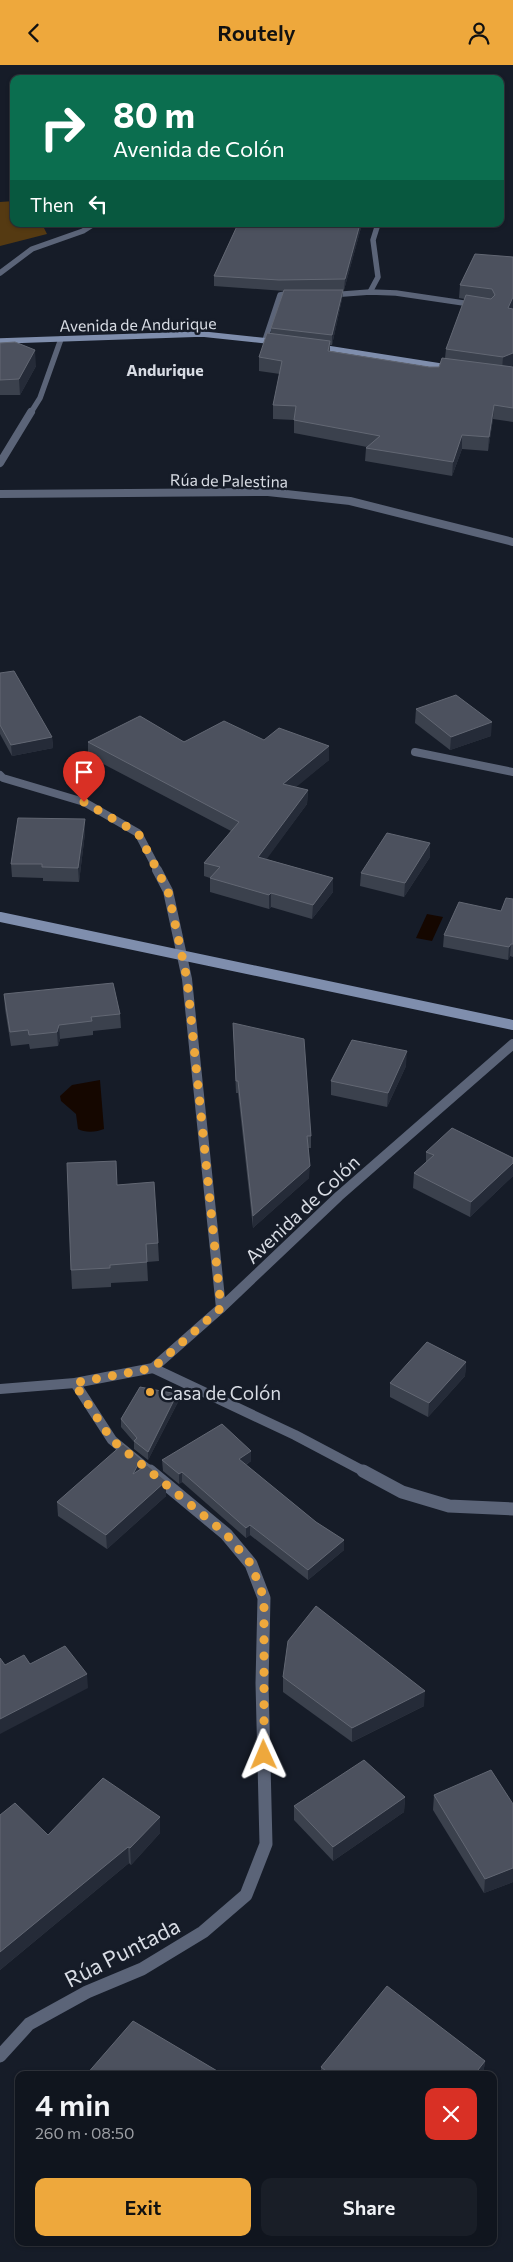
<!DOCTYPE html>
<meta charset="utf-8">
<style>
body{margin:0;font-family:Commissioner,sans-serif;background:#191e27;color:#f1f3f6;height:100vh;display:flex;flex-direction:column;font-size:19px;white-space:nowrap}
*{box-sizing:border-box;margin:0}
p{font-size:16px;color:#9c9fa4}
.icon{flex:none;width:28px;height:28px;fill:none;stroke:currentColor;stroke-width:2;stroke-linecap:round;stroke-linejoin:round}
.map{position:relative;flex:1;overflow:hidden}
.sheet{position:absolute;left:15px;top:2006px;width:482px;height:175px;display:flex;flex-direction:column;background:#10151e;border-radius:10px;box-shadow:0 1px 4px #0004,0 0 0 1px #30343c}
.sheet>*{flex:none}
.guide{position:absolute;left:10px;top:10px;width:494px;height:152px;border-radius:10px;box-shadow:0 1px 4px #0004,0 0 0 1px #30343c;background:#0b6e4f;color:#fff;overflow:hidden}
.pin{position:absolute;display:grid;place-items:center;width:42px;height:42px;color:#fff;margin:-51px -21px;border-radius:50% 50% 50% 0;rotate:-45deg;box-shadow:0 0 5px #0007}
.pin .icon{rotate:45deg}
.me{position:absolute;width:55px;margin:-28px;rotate:359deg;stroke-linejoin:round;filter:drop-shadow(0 0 4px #0008)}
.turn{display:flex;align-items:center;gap:18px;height:105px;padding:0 20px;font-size:22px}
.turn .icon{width:65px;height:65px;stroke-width:2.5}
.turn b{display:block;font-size:35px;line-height:42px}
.then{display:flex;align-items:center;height:48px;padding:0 20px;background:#0003;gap:10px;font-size:19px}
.round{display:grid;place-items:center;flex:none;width:52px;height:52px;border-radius:10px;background:#191e27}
.overview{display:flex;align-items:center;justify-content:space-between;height:85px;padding:0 20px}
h1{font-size:30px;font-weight:600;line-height:38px}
.button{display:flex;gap:10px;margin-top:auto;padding:10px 20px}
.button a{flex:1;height:58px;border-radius:10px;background:#eea83c;color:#111;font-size:20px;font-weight:600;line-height:58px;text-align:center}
.button a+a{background:#191e27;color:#f1f3f6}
header{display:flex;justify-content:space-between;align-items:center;height:65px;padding:0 20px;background:#eea83c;color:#111;font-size:22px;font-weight:600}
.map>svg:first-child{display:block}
</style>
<header><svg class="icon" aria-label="back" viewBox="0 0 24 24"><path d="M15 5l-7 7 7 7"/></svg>Routely<svg class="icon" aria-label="person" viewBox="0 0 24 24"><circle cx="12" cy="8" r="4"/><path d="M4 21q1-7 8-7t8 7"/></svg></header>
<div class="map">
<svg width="513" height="2197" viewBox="0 0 513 2197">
<rect width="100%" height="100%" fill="#161c28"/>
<polygon fill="#553a12" points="14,136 14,159 42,159 47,169 0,181 0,137"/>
<g fill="#150700">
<polygon points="427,849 443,852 432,876 416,873"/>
<path d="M100,1015L104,1064C97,1067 85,1068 78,1064L76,1049L61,1036L60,1031L72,1020Z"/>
</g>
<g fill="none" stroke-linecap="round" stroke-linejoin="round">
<g stroke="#5b6478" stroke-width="5.5">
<polyline points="0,208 32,184 83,166 94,159"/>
<polyline points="370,227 378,212 373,175 378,159"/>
<polyline points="330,230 370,227 396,228 477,240"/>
<polyline points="265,275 280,230 295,227"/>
<polyline points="30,349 40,333 61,274"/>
</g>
<g stroke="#5b6478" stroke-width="8">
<polyline points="0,398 31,347"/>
<polyline points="0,429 268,427 350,436 513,477"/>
<polyline points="415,687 513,707"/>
<polyline points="0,710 3,713 84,737 138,768 158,806"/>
</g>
<g stroke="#5b6478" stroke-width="10">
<polyline points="157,805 168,826 187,914 221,1243"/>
<polyline points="153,1303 295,1370 365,1407"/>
<polyline points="75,1318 112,1375 151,1407"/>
<polyline points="0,1324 75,1318 153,1303 221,1243 339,1131 513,979"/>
</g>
<g stroke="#5b6478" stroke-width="13">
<polyline points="363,1406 402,1427 449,1441 513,1444"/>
<polyline points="0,1991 29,1959 87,1927 142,1904 203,1867 246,1830 266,1779 262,1618 264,1533 251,1499 226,1469 150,1406"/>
</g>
<g stroke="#7f8ead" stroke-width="5.5">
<polyline points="0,276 202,269 277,277"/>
<polyline points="319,282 453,303"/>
</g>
<polyline stroke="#7f8ead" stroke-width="10" points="0,852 513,960"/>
</g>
<g fill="#3b414d">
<polygon points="238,159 362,159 344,225 343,225 342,234 332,280 330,280 330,286 429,302 439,302 445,293 446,284 465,234 459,233 460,220 475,189 513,244 513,300 510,302 513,302 513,357 493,354 488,386 462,384 452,411 365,396 366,383 367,382 294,368 294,355 273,354 273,340 280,309 259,306 259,292 271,269 271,263 284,226 214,221 214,211"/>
<polygon points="0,278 36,301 20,330 0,330"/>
<polygon points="0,608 52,672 53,683 12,691 0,669"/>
<polygon points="416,644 491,671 450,685 415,658"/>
<polygon points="264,675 329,681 329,695 295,722 308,725 307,739 266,794 333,813 333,827 312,854 271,842 269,844 210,827 210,813 204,811 204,798 231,766 88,691 88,677"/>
<polygon points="85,768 79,817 43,816 43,813 12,812 11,799"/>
<polygon points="430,792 404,832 360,821 361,808"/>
<polygon points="513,834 513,892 510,891 508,895 443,882 444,870 501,846"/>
<polygon points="4,929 120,949 121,963 93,966 93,970 60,974 58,981 30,984 29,979 11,981 5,944"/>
<polygon points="233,958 311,1071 311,1083 308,1083 309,1113 253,1163 238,1028 236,1028"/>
<polygon points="406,1001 387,1042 331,1030 331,1016"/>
<polygon points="426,1087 513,1093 513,1111 470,1152 413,1123 414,1108 426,1098"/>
<polygon points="117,1120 158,1178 159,1196 147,1197 148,1216 111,1218 111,1222 72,1224 71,1205"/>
<polygon points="466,1297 465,1311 428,1352 390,1332 390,1318"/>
<polygon points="177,1329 178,1337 148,1395 134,1384 134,1377 121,1362 121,1354"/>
<polygon points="162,1395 251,1396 246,1400 316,1457 344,1475 344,1485 308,1515 250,1470 246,1473 182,1417 179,1419 163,1406"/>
<polygon points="141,1404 166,1416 166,1431 107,1484 58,1451 57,1437"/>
<polygon points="283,1612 424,1641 352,1677 283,1627"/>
<polygon points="434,1730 513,1739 513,1817 484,1828 433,1745"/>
<polygon points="405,1732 404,1747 333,1796 294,1755 294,1741"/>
<polygon points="0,1750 48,1770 160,1768 131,1800 129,1798 0,1905"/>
<polygon points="485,1996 483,2010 321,2010 321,2002"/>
</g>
<g fill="#252b38">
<polygon points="360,159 362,159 344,225 345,214"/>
<polygon points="343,225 342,234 332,280 332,270"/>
<polygon points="513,232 513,243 507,256 508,243"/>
<polygon points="35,285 36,301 20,330 19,314"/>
<polygon points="513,288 513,300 502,306 503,292"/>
<polygon points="494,340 493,354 488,386 489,372"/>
<polygon points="462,370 462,384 452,411 453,397"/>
<polygon points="492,657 491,671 450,685 451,672"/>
<polygon points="52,672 53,683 12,691 11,680"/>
<polygon points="329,681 329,695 283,733 283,719"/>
<polygon points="308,725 307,739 258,806 258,792"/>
<polygon points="85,754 85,768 79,817 78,803"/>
<polygon points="430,778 430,792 404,832 405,818"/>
<polygon points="333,813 333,827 312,854 313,840"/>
<polygon points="271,828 271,842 269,844 269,830"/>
<polygon points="511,879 510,891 508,895 509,882"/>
<polygon points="59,960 60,974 58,981 57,967"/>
<polygon points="407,986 406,1001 387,1042 388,1028"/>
<polygon points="513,1098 513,1111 470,1152 471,1137"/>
<polygon points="310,1101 309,1113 253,1163 253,1151"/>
<polygon points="466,1297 465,1311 428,1352 429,1338"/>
<polygon points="177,1329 178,1337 148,1395 148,1387"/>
<polygon points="251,1386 251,1396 239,1404 239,1394"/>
<polygon points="141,1394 141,1408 133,1409"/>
<polygon points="182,1407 182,1417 179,1419 179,1409"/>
<polygon points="166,1416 166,1431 107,1484 106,1470"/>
<polygon points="250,1460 250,1470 246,1473 246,1463"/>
<polygon points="344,1475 344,1485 308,1515 308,1505"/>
<polygon points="87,1609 88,1623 0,1669 0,1654"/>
<polygon points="425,1626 424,1641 352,1677 352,1663"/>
<polygon points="405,1732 404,1747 333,1796 333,1782"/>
<polygon points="160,1752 160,1768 131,1800 130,1783"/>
<polygon points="128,1782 129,1798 0,1905 0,1887"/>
<polygon points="513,1803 513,1817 484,1828 485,1814"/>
<polygon points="485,1996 483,2010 474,2010"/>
</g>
<g fill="#4c515e" stroke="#626773">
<polygon points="238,159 360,159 345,214 279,215 214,211"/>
<polygon points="475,189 513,192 513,232 508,243 513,244 513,288 503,292 446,284 466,230 491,234 495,230 492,224 460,220"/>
<polygon points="284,225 343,225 332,270 271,263"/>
<polygon points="267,268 330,276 328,286 429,302 439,302 442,293 513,302 513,343 494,340 489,372 462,370 453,397 366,383 380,371 294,355 296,341 273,340 282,296 259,292"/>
<polygon points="15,277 35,285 19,314 0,315 0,278"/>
<polygon points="14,606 52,672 11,680 0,660 0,608"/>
<polygon points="456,630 492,657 451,672 416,644"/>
<polygon points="140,651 184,677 224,656 264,675 279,663 329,681 283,719 308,725 258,792 333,813 313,840 271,828 269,830 210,813 220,802 204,798 239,757 88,677"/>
<polygon points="18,753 85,754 78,803 42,802 42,799 11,799"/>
<polygon points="387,768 430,778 405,818 361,808"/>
<polygon points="506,833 513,834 513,879 511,879 509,882 444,870 459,837 501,846"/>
<polygon points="113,918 120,949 91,952 92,956 59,960 57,967 29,970 28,965 10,967 4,929"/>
<polygon points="233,958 304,974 311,1071 307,1071 310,1101 253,1151 238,1016 236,1016"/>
<polygon points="352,975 407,986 388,1028 331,1016"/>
<polygon points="452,1063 513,1093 513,1098 471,1137 414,1108 434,1090 426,1087"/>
<polygon points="116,1096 117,1120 154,1117 158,1178 146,1179 147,1197 110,1200 110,1203 71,1205 67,1098"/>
<polygon points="427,1277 466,1297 429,1338 390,1318"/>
<polygon points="140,1322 177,1329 148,1387 134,1376 137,1373 121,1354"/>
<polygon points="222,1359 251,1386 239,1394 316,1457 344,1475 308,1505 250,1460 246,1463 182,1407 179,1409 162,1395"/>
<polygon points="123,1379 141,1394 133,1409 147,1400 166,1416 106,1470 57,1437"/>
<polygon points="316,1541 425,1626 352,1663 283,1612 288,1576"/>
<polygon points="65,1581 87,1609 0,1654 0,1593 5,1600 24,1590 30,1599"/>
<polygon points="364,1695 405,1732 333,1782 294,1741"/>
<polygon points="491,1705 513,1739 513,1803 485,1814 434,1730"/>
<polygon points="103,1713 160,1752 130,1783 128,1782 0,1887 0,1750 15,1738 48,1770"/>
<polygon points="387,1921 485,1996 474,2010 331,2010 321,2002"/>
<polygon points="133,1956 224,2010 86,2010"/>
</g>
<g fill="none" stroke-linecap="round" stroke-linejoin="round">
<polyline stroke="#eea83c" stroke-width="9" stroke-dasharray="0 16.2" points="84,737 138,768 168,826 187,914 221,1243 153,1303 74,1318 112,1375 226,1469 251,1499 264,1533 264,1690"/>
</g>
<circle fill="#eea83c" stroke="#161c28" stroke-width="2" cx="150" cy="1327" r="5"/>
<g text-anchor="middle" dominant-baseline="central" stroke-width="5" stroke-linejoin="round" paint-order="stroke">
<g font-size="16" fill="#d8dce4" stroke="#161c28">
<text transform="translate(138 259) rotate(-1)">Avenida de Andurique</text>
<text transform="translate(229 415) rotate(1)">Rúa de Palestina</text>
</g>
<g font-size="16" font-weight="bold" fill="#d8dce4" stroke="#161c28">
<text x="165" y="304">Andurique</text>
</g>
<g font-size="19" fill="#d8dce4" stroke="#161c28">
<text transform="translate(302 1144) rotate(-43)">Avenida de Colón</text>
</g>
<g font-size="19" fill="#d8dce4" stroke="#161c28" text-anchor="start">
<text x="160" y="1327">Casa de Colón</text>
</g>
<g font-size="22" fill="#d8dce4" stroke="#161c28">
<text transform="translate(122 1887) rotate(-27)">Rúa Puntada</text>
</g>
</g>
</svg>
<div class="pin" style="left:84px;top:737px;background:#d93025"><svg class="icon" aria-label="arrive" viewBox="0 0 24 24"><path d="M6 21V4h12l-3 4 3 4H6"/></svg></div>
<svg class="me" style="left:264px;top:1690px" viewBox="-20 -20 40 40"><path d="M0-17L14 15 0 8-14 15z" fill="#eea83c" stroke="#fff" stroke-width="4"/></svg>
<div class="guide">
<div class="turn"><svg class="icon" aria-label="right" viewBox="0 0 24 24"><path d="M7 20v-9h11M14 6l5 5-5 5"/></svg><div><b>80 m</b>Avenida de Colón</div></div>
<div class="then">Then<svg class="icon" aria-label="left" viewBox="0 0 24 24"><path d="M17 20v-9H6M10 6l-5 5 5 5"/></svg></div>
</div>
<section class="sheet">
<div class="overview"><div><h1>4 min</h1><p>260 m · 08:50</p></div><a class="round" style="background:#d93025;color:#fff"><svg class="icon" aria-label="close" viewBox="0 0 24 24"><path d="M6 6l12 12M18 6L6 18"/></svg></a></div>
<div class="button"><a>Exit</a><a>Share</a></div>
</section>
</div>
